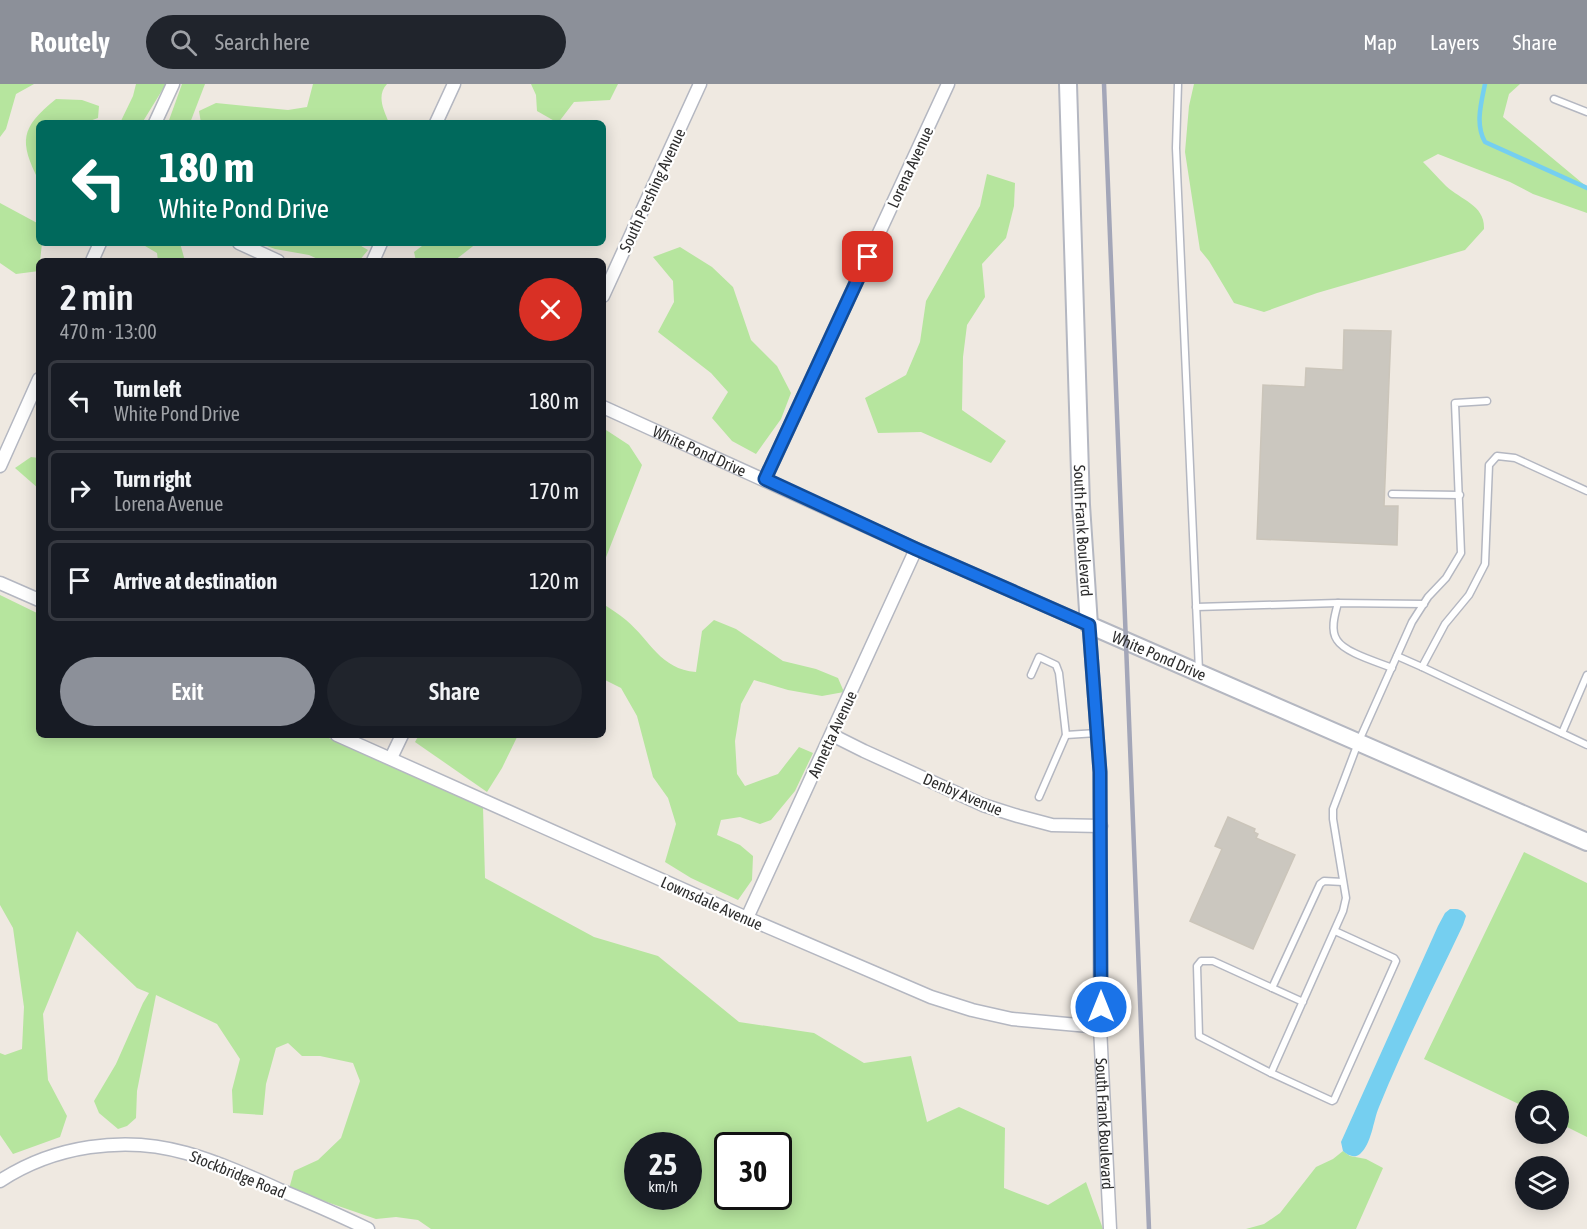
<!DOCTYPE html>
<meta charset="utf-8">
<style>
body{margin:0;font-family:"Asap Condensed",sans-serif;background:#20242c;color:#f1f3f6;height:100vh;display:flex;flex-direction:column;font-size:22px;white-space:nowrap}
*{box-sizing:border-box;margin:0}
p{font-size:20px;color:#9ea1a6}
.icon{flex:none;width:33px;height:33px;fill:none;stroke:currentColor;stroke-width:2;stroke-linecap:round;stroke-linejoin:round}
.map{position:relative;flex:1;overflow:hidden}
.panel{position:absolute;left:36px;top:174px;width:570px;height:480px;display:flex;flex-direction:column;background:#171b24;border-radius:9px;box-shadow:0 3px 15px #0003}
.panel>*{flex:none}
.top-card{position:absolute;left:36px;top:36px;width:570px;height:126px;border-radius:9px;box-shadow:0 3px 15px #0003;background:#00695c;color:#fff;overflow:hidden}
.tools{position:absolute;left:1515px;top:1006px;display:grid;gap:12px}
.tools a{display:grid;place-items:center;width:54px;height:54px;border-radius:50%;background:#171b24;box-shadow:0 3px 15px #0003;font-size:30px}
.speed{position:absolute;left:624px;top:1048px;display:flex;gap:12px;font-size:30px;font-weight:700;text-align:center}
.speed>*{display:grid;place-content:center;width:78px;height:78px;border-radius:50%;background:#171b24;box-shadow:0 3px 15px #0003;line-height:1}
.speed small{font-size:15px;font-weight:400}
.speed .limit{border:3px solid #111;border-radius:9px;background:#fff;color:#111}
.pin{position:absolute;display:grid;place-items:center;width:51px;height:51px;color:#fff;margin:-26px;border-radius:12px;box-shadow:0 3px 9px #0006}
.me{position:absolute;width:66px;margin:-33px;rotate:0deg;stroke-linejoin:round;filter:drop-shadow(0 0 4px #0008)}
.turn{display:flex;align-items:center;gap:21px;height:126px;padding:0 24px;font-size:27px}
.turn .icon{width:78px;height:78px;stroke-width:2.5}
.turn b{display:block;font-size:42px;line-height:51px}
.round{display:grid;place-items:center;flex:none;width:63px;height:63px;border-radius:32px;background:#20242c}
.headline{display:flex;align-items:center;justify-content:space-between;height:102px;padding:0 24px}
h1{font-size:36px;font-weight:600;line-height:45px}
.button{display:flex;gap:12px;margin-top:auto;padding:12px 24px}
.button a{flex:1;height:69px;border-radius:36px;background:#8c9099;color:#fff;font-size:24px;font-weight:600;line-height:69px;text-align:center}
.button a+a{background:#20242c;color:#f1f3f6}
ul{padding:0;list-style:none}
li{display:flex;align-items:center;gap:18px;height:81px;margin:0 12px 9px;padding:0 12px;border:3px solid #363941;border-radius:9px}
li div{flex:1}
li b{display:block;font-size:22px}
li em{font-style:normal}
header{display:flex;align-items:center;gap:36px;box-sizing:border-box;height:84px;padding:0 30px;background:#8c9099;color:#fff}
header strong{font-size:28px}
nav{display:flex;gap:33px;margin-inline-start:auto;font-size:21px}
.search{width:420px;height:54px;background:#20242c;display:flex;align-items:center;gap:15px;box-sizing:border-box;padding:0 21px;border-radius:33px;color:#9ea1a6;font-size:22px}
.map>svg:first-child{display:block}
</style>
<header>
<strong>Routely</strong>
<div class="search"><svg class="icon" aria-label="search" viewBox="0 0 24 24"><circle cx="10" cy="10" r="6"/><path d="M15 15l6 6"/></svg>Search here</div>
<nav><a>Map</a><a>Layers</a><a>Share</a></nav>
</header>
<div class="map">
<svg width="1587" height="1145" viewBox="0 0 1587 1145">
<rect width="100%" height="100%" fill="#efe9e1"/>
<g fill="#b6e59e" fill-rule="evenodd">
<polygon points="0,0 34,0 16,10 6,45 0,53"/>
<polygon points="136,0 166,0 142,39 120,39 133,12"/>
<polygon points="182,0 205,0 190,39 168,39"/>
<path d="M313,0H387C376,12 384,26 389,39H201L199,27L216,19L288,26L307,23Z"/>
<polygon points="531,0 618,0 610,16 574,18 558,39 537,27 536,11"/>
<path d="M1194,0H1520L1509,10L1503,33L1587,103V129L1533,110L1510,98L1438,70L1423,78C1431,86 1438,94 1446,102C1461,116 1485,121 1484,145L1465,166L1317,209L1264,228L1234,219L1209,177L1200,166L1185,68L1189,22Z"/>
<path d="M56,15L82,16L99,22L98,34L84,39H39V97C19,57 20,44 56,15Z"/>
<polygon points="987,90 1015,99 1014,122 1006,154 982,180 985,213 967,241 963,273 962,326 1006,357 991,379 921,348 878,349 865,314 906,291 920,258 926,217 980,122"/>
<polygon points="0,119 39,140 39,159 42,159 39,187 16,190 0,179"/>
<polygon points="140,159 180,159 185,177 158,177 157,169"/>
<polygon points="259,159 356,159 368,166 359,177 322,177 309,171 275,165"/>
<polygon points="426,159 477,159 454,177 416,177 414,168"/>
<polygon points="680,163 712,183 733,203 751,256 777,282 791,309 781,335 756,370 732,357 712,334 728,308 711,289 658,248 674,218 673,197 653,173"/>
<polygon points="603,344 629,361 642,381 603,481 603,411 606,403 603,400"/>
<polygon points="31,373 39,374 39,405 15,384"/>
<path d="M0,511L39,530V651H322L483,723L485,794L594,853L658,872L739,938L814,949L864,979L911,972L927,1038L959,1023L1005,1044L1004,1104L1048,1121L1086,1098L1103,1145H431L418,1136L396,1133L376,1135L289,1105L294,1087L318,1076L341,1054L360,997L353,979L320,972H302L288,959L276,964L266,1000L263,1031L233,1029L232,1006L240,975L217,940L156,911L137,1007L136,1034L127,1042L118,1045L99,1029L94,1017L116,980L143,919L149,909L137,904L77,847L43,930L48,996L67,1032L60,1053L13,1070L0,1051V969L5,971L22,965L24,923L13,844L0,821ZM638,1062H688V1113H638ZM728,1062H778V1113H728Z"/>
<path d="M603,520C611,525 619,530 626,536C651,557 660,585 696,588L702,547L714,536L736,545L783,577L816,585L838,594L844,608L822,612L788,606L754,596L741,620L735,657L737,690L745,702L778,690L799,663L813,669L795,707L771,736L760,740L740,733L721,736L717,751L740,761L753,772L752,796L738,816L691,794L665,778L676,740L668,714L653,693L637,632L621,604L603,595Z"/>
<polygon points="419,651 518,651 502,684 487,708 415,658"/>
<polygon points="1524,768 1587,799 1587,1053 1559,1039 1558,1017 1526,1017 1525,1023 1424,975"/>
<polygon points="1343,1067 1350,1072 1366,1075 1383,1084 1356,1145 1246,1145 1264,1140 1280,1129 1316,1083 1333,1075"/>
</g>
<path fill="#75cff0" d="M1450,825C1458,825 1463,825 1466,832L1463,841C1434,902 1404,961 1379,1023C1373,1037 1372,1059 1360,1070C1354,1075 1348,1071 1343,1067L1341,1058L1438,842L1445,829Z"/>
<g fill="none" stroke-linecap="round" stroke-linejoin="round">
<path stroke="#75cff0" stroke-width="4.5" d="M1485,0C1481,20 1475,40 1485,58L1587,104"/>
</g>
<g fill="#cbc7bf" stroke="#cbc5ba" stroke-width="1.5">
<polygon points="1344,246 1391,247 1384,422 1398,422 1397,461 1257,455 1263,301 1305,303 1306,284 1343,286"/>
<polygon points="1228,733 1255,745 1254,748 1258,750 1256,754 1295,771 1253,865 1190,837 1222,765 1215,762"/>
</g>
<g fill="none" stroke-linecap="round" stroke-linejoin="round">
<defs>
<g id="lane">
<polyline points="1178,0 1176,64 1199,587"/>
<polyline points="1554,15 1587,28"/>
<polyline points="1587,407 1515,374 1497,372 1489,381 1485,480 1469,511 1445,540 1422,583 1587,661"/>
<polyline points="1392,410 1460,411"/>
<polyline points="1196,523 1338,519"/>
<polyline points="1397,572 1422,583"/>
<path d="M1392,584C1378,578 1345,569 1337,556C1330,546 1335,530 1338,519L1424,520"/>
<polyline points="1031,591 1039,573 1056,581 1059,589 1066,651 1039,713"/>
<polyline points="1562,649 1587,591"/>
<polyline points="1066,651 1097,649"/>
<polyline points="1272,904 1320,800 1324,797 1343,798"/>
<polyline points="1303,918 1213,877 1201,877 1197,882 1199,952 1271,989 1343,827 1346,814 1333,735 1333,725 1358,659 1412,538 1428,513 1446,494 1461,469 1455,319 1487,317"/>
<polyline points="1271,989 1332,1017 1334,1016 1396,877 1394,874 1335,847"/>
</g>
<g id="street">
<polyline points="155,39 173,0"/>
<polyline points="436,39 454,0"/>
<polyline points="239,159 278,177"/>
<polyline points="92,177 100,159"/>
<polyline points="373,177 381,159"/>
<polyline points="603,212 700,0"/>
<path id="s1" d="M603,323L916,465L1089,541L1100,688V943L1110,1145"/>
<polyline points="0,382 39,295"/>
<polyline points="765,395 948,0"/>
<polyline points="0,499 39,516"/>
<polyline points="337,651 747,834 931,913 972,926 1012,935 1100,943"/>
<polyline points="832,651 864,667 983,721 1018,732 1052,741 1101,742"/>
<polyline points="391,674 402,651"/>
<polyline points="747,834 916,465"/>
<path d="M0,1097C53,1062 124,1051 186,1069C218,1078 249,1092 280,1106C309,1118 339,1131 368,1145"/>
</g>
<g id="secondary">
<path id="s2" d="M1068,0L1081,421L1089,541L1587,758"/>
</g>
</defs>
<use href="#lane" stroke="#b4b7c1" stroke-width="9"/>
<use href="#street" stroke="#b4b7c1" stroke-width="15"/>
<use href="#secondary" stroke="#b4b7c1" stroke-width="20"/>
<use href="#lane" stroke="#fff" stroke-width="6"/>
<use href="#street" stroke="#fff" stroke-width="12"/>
<use href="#secondary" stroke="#fff" stroke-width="16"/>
<polyline stroke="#a3a6b8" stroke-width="4.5" points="1104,0 1149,1145"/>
</g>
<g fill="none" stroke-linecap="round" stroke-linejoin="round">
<defs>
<polyline id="route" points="868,173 765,395 916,465 1089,541 1100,688 1101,923"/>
</defs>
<use href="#route" stroke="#114b97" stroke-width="15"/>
<use href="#route" stroke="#1a73e8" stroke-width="10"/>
</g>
<g text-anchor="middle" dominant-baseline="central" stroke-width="4.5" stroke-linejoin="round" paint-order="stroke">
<g font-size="16" fill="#2e2e2e" stroke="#fff">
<text transform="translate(910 83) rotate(-65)">Lorena Avenue</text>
<text transform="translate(652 106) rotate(-65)">South Pershing Avenue</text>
<text stroke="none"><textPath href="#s1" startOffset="106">White Pond Drive</textPath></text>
<text stroke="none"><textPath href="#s2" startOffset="447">South Frank Boulevard</textPath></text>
<text stroke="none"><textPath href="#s2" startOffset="618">White Pond Drive</textPath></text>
<text transform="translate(832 650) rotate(-65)">Annetta Avenue</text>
<text transform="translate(963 710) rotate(23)">Denby Avenue</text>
<text transform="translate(712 819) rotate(24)">Lownsdale Avenue</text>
<text stroke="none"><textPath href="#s1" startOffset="1032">South Frank Boulevard</textPath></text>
<text transform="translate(238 1090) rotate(22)">Stockbridge Road</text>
</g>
</g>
</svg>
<div class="tools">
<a><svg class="icon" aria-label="search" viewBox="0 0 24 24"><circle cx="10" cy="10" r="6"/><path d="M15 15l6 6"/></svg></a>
<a><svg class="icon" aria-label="layers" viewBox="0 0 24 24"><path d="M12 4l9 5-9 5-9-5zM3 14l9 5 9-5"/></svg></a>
</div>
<div class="speed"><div>25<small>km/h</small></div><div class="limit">30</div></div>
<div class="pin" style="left:868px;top:173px;background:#d93025"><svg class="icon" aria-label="arrive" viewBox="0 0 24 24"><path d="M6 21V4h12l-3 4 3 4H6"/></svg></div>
<svg class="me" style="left:1101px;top:923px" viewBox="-20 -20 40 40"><circle r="17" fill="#1a73e8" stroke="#fff" stroke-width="3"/><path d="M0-11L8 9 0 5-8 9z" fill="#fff"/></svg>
<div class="top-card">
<div class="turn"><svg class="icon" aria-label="left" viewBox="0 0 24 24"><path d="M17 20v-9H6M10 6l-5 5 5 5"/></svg><div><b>180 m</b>White Pond Drive</div></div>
</div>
<section class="panel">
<div class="headline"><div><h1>2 min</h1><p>470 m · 13:00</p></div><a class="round" style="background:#d93025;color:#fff"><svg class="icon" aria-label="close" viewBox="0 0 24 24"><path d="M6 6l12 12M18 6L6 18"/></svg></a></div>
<ul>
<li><svg class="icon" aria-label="left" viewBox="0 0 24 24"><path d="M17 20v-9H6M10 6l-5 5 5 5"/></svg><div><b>Turn left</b><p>White Pond Drive</p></div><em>180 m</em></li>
<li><svg class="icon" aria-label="right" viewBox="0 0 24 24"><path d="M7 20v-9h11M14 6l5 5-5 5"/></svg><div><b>Turn right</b><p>Lorena Avenue</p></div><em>170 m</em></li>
<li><svg class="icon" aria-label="arrive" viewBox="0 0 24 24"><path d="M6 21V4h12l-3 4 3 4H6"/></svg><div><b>Arrive at destination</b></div><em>120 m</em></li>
</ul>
<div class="button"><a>Exit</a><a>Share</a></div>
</section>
</div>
